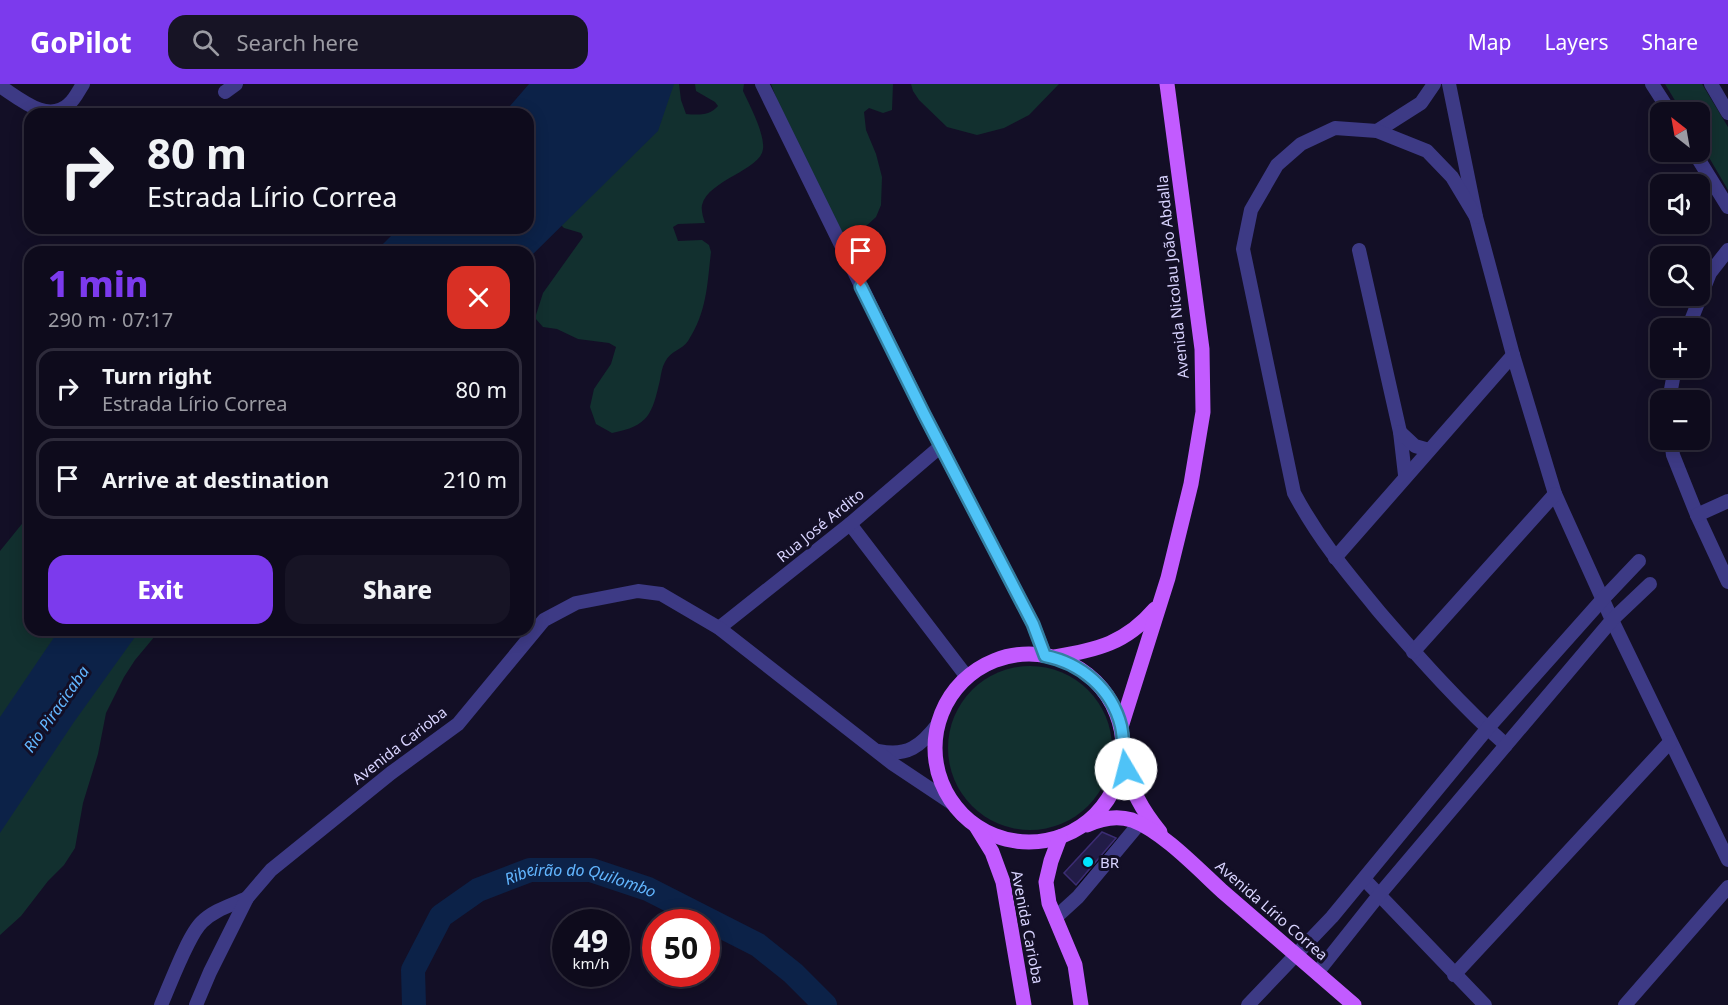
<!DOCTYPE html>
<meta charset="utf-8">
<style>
body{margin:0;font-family:"Noto Sans",sans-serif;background:#171425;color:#f1f3f6;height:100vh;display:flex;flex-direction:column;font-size:22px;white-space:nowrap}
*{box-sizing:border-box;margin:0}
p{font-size:20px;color:#9b9ba3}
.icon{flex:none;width:33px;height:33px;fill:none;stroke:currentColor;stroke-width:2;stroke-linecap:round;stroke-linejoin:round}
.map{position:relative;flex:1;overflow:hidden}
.sheet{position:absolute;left:24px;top:162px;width:510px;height:390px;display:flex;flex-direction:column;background:#0e0b1c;border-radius:18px;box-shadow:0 3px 15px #0003,0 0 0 2px #2e2b3b}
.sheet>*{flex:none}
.top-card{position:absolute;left:24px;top:24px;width:510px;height:126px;border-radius:18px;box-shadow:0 3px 15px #0003,0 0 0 2px #2e2b3b;background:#0e0b1c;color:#f1f3f6;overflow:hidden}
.needle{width:39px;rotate:329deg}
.tools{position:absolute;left:1650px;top:18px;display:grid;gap:12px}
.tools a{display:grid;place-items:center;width:60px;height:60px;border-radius:12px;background:#0e0b1c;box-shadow:0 3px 15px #0003,0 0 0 2px #2e2b3b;font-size:30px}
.speed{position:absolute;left:552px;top:825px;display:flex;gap:12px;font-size:30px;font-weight:700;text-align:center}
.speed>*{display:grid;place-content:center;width:78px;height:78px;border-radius:50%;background:#0e0b1c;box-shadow:0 3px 15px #0003,0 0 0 2px #2e2b3b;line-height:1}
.speed small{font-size:15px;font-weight:400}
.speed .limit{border:9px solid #d22;background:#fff;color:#111}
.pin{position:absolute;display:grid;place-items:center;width:51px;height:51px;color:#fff;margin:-62px -26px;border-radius:50% 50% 50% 0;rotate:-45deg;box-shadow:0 0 6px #0007}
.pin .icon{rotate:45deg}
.me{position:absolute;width:66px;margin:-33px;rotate:352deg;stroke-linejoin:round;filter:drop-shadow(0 0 4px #0008)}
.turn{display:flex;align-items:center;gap:21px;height:126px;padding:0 24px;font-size:27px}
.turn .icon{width:78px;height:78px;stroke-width:2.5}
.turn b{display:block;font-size:42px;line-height:51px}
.round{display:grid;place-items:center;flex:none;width:63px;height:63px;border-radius:18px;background:#171425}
.head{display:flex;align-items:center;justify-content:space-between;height:102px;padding:0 24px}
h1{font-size:36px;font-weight:800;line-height:45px;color:#7c3aed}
.primary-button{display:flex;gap:12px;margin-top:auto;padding:12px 24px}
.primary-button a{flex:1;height:69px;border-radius:18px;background:#7c3aed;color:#fff;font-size:24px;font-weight:800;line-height:69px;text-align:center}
.primary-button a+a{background:#171425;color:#f1f3f6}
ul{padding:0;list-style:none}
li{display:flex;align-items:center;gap:18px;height:81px;margin:0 12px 9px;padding:0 12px;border:3px solid #2e2b3b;border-radius:18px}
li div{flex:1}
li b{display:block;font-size:22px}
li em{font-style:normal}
header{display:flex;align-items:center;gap:36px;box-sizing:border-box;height:84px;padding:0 30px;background:#7c3aed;color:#fff}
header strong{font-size:28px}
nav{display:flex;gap:33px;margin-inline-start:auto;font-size:21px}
.search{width:420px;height:54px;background:#171425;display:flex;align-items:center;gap:15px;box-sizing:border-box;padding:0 21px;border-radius:18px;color:#9b9ba3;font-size:22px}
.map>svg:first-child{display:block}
</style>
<header>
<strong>GoPilot</strong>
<div class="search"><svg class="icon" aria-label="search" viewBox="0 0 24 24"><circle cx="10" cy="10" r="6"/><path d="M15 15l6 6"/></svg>Search here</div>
<nav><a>Map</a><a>Layers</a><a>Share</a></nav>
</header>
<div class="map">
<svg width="1728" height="921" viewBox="0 0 1728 921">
<defs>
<filter id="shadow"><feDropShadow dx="6" dy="4" stdDeviation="1.5" flood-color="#0009"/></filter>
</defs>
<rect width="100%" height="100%" fill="#130f26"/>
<g fill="#12302f">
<path d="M638,0H679L681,16L686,30C697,31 710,32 718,22L715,18L696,7L695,0H744L743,7C750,22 765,50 763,65C761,86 708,96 702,121C701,126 703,133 705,139L678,140L673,143L678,157L702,156L709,161L711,168C707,202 707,227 688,257C682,266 671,266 665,278C662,283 661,290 660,296C652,330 649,342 612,349L596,340L590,323L594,305L611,280L616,263L609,259L578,255L557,245L543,243L535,234L543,209L583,153L581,149L564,144L557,137Z"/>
<polygon points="771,0 893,0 892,26 883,29 869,24 864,28 866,46 876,70 882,93 881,121 876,133 854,153 842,157 827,135 815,124 790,68 777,16"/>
<polygon points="911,0 1059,0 1029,31 1004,44 977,51 947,43 919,16 913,7"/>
<polygon points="1665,0 1702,0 1728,43 1728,106 1700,58 1700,28 1682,28"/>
<polygon points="30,430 30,546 81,546 0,653 0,467"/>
<polygon points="133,546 160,546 135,576 124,593 106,629 98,670 83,719 75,764 64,781 48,797 21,832 0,851 0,733"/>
<circle cx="1030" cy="664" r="82"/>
</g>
<g fill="#0c2248">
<polygon points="529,0 674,0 658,47 528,175 528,168 375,168 399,144 528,144 528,30 503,30"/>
<polygon points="59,546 140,546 74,638 0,749 0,633"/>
</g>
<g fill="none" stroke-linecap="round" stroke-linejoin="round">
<path stroke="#0c2248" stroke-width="24" id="s1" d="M414,921L413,886L441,832L478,806L530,786H591L648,805L758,861L793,889L825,921"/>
</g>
<polygon fill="#241b47" stroke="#3b2d73" stroke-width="1.5" filter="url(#shadow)" points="1102,748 1116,754 1076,801 1064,789"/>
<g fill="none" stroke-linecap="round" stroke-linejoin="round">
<g stroke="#3d3a85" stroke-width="14">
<polyline points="762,0 924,330 1033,540 1045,571"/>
<polyline points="1449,0 1476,133 1513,271 1555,410 1612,536 1728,776"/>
<polyline points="1652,0 1670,28"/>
<polyline points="1711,0 1728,29"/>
<path d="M0,2C20,15 48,40 69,20C75,15 79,6 83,0"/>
<polyline points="225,8 236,0"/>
<polyline points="1377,47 1421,19 1434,0"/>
<polyline points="1694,68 1728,123"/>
<path d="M1476,133L1452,93L1427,67L1377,47L1335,44L1301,60L1277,81L1251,126L1243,165L1294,409C1319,456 1348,490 1382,531C1421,576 1461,621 1506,661"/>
<polyline points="1359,166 1400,348 1405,391"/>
<polyline points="1688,244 1710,189 1728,166"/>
<polyline points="1669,316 1675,284"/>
<polyline points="1400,348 1415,362 1429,366"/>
<polyline points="1671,356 1673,371 1697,431 1728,498"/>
<polyline points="1697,431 1728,417"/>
<polyline points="850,440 967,593"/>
<polyline points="1335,474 1513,271"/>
<polyline points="719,544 850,440 941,362"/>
<polyline points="1413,568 1555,410"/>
<path d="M879,667C907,673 921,662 938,640"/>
<polyline points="1364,795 1485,921"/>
<polyline points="1055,834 1078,813 1139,740"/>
<polyline points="1317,889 1379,811 1612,536 1650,500"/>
<polyline points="1454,891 1670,658"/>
<path d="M161,921C170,901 188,851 202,838C214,826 232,821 247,814"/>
<polyline points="196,921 210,888 247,814 271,786 391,689 458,640 544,536 576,519 638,507 661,510 719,544 893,680 953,720"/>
<polyline points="1248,921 1332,833 1487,645 1602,516 1639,477"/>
<polyline points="1625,921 1728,803"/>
</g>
<g stroke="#c25bff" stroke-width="15">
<circle cx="1029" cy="664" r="94"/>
<path d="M1055,573C1098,565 1125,560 1155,525"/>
<polyline points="1121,643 1168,494 1191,400 1203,328 1202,265 1167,0"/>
<path d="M1125,677C1130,705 1142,726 1160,748"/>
<path d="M1087,741C1102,734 1116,731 1132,736C1162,747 1198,785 1222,807C1266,845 1310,883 1354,921"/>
<polyline points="976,742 992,768 1003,798 1024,921"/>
<polyline points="1060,753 1051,777 1046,798 1049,819 1075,881 1081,921"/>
</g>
</g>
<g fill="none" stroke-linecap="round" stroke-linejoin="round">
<defs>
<path id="route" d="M861,203L924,330L1033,540L1045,572C1081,579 1112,605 1121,642C1124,656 1123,671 1126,685"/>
</defs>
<use href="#route" stroke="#337fa1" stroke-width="15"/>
<use href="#route" stroke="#4fc3f7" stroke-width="10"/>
</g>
<circle fill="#00e5ff" stroke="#130f26" stroke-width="2" cx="1088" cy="778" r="6"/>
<g text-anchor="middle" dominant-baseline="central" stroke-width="6" stroke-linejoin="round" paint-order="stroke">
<g font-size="15" fill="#d9d4ff" stroke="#130f26">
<text transform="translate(1172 193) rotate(-96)">Avenida Nicolau João Abdalla</text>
<text transform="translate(820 441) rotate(-39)">Rua José Ardito</text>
<text transform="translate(399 661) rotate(-38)">Avenida Carioba</text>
<text transform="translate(1272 826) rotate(41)">Avenida Lírio Correa</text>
<text transform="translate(1028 843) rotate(79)">Avenida Carioba</text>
</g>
<g font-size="15" fill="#d9d4ff" stroke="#130f26" text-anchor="start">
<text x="1100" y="778">BR</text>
</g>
<g font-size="16" font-style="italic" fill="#62b6ff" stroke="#130f26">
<text transform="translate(56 625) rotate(-55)">Rio Piracicaba</text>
<text stroke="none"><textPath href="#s1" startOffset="248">Ribeirão do Quilombo</textPath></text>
</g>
</g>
</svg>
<div class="tools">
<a><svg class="needle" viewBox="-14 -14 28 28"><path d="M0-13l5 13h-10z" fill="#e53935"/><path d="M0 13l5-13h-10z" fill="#9b9ba3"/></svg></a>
<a><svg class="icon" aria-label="sound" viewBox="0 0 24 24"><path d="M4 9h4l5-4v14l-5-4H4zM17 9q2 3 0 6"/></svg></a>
<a><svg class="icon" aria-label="search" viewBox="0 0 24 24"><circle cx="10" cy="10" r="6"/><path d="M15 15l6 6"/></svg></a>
<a>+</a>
<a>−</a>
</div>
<div class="speed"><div>49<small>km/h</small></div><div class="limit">50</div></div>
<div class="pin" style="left:861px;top:203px;background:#d93025"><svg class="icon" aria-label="arrive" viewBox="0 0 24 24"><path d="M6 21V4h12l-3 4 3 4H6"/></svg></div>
<svg class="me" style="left:1126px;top:685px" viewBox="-20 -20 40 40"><circle r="19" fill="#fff"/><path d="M0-13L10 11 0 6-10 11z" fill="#4fc3f7"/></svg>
<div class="top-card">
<div class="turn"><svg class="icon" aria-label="right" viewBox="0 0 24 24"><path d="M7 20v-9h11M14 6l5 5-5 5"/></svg><div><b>80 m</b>Estrada Lírio Correa</div></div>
</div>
<section class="sheet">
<div class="head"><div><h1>1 min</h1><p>290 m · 07:17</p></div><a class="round" style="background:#d93025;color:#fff"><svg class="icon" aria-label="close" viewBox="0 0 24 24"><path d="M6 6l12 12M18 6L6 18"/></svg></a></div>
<ul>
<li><svg class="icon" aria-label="right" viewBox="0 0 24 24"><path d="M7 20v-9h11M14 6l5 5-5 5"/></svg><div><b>Turn right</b><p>Estrada Lírio Correa</p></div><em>80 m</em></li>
<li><svg class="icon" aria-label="arrive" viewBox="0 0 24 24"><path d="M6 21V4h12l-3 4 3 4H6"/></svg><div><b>Arrive at destination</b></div><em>210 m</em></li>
</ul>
<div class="primary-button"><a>Exit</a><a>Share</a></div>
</section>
</div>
